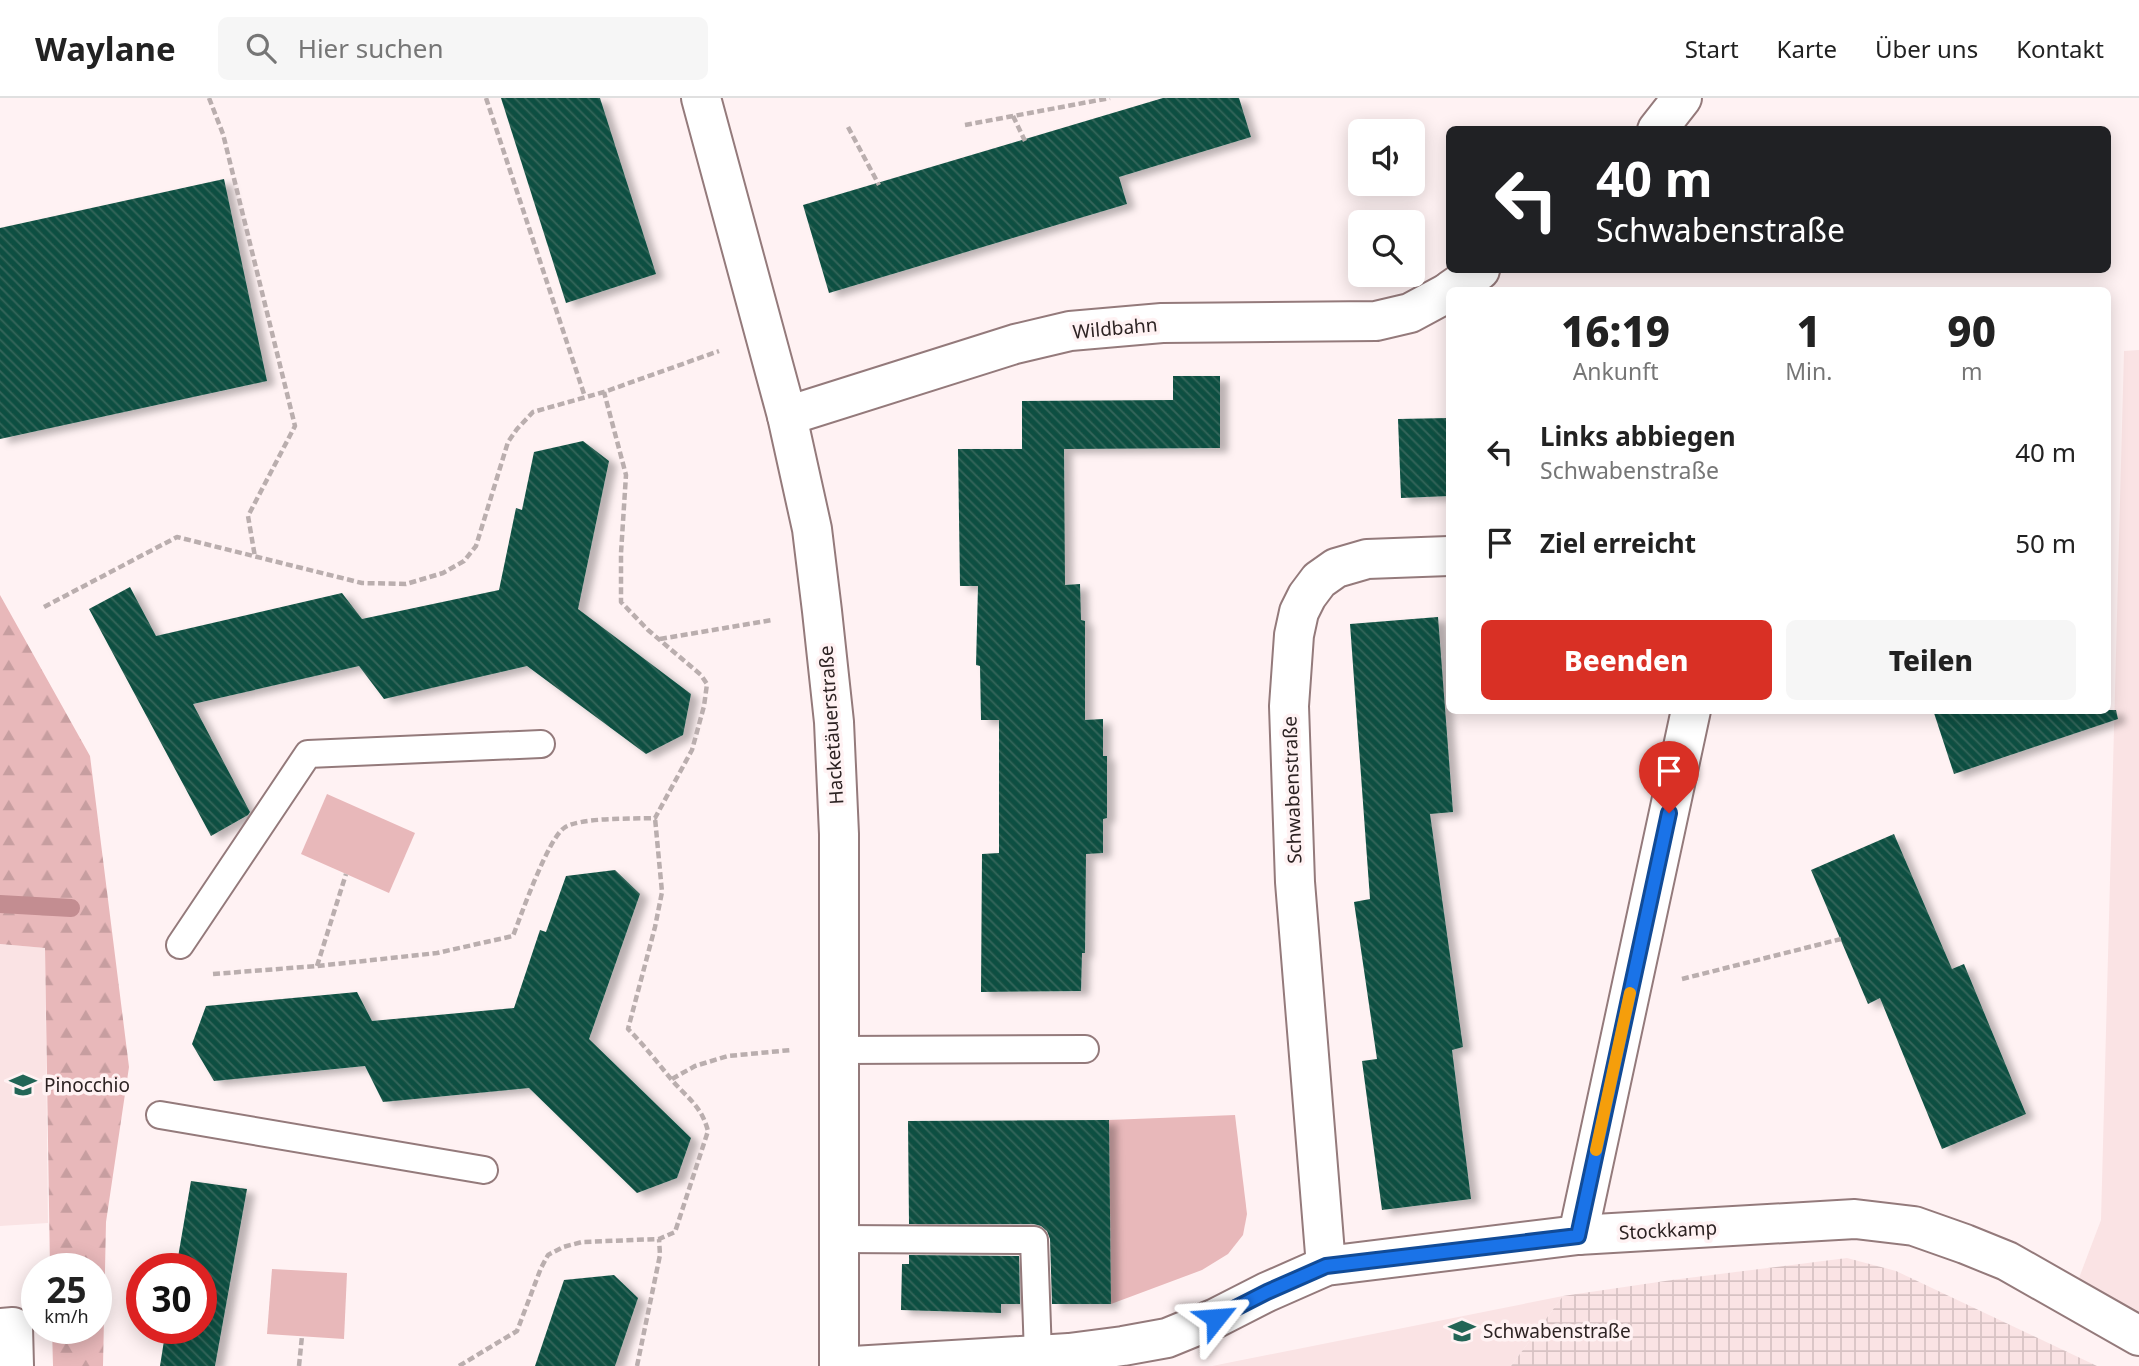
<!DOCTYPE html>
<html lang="de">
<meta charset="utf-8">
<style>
body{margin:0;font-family:"Noto Sans",sans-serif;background:#f6f6f6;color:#222;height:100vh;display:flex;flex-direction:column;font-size:26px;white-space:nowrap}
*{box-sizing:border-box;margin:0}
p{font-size:23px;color:#767676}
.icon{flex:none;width:38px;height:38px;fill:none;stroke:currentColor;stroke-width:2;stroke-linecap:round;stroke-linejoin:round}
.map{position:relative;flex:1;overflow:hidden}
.panel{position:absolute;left:1446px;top:189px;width:665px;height:427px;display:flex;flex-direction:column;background:#fff;border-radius:10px;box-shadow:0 4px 18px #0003}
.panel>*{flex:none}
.banner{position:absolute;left:1446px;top:28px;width:665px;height:147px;border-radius:10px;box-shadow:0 4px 18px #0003;background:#202124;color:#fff;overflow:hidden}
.controls{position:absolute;left:1348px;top:21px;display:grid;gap:14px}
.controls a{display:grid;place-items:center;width:77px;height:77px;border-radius:10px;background:#fff;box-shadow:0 4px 18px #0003;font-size:35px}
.speed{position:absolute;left:21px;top:1155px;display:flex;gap:14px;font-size:35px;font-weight:700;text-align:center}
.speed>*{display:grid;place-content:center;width:91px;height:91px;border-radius:50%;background:#fff;box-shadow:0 4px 18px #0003;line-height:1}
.speed small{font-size:18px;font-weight:400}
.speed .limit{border:10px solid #d22;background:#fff;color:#111}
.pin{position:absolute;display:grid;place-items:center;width:60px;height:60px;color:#fff;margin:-72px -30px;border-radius:50% 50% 50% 0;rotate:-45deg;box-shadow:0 0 7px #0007}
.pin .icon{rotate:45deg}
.me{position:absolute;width:77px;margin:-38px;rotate:62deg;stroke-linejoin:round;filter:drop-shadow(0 0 5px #0008)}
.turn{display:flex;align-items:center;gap:24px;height:147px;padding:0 35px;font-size:32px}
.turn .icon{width:91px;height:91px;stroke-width:2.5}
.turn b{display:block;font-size:49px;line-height:60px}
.eta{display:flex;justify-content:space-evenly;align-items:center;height:119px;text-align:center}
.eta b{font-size:42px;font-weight:800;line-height:49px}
.cta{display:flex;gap:14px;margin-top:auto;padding:14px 35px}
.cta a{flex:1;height:80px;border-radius:10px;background:#d93025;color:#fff;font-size:28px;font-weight:800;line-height:80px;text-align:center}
.cta a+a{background:#f6f6f6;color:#222}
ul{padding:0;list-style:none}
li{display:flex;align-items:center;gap:21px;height:91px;padding:0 35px}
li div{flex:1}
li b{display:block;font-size:26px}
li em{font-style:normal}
header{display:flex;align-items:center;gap:42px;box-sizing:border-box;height:98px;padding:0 35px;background:#fff;border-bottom:2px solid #e0e0e0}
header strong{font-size:33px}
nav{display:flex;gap:38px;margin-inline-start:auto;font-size:24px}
.search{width:490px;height:63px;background:#f6f6f6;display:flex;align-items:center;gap:18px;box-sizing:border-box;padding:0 24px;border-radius:10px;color:#767676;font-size:26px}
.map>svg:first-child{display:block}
</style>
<header>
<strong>Waylane</strong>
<div class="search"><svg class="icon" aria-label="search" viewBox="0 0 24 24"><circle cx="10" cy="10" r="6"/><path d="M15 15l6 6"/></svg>Hier suchen</div>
<nav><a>Start</a><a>Karte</a><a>Über uns</a><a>Kontakt</a></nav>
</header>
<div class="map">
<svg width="2139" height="1268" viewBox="0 0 2139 1268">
<defs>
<pattern id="industrial-grid" width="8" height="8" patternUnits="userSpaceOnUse" patternTransform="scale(1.75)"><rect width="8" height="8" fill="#fae3e4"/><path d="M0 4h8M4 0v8" fill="none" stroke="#d7c2c3"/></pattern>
<pattern id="forest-firs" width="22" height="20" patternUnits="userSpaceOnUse" patternTransform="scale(1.75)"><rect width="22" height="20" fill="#e8b8ba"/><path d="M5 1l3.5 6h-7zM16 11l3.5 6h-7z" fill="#c79ea0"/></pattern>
<pattern id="building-back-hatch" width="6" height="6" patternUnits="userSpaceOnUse" patternTransform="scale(1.75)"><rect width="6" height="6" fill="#115042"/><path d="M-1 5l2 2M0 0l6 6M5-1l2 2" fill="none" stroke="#34665b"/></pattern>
<filter id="shadow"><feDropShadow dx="8" dy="4.5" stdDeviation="3.5" flood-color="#0004"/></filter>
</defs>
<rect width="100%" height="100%" fill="#fff2f3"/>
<g fill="#fae3e4">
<polygon points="2139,252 2139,1215 2079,1180 2101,1122 2124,253"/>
<polygon points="0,846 45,850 48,1125 0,1128"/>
<polygon points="1563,1198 1511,1268 1212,1268"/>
</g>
<polygon fill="url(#industrial-grid)" points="1847,1160 1896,1173 2097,1268 1511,1268 1563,1198 1672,1182"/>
<polygon fill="url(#forest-firs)" points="0,497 90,658 129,969 106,1124 103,1268 53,1268 52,1230 96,1230 96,1171 50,1171 45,850 0,846"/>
<g fill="#e8b8ba">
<polygon points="327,696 415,735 389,795 301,756"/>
<polygon points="1235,1017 1247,1116 1243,1137 1228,1156 1202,1172 1111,1206 1109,1022"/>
<polygon points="272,1171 347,1175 344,1241 267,1236"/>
</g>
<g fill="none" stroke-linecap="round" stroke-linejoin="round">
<polyline stroke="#c38d91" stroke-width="18" points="0,806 71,810"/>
</g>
<g fill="url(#building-back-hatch)" filter="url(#shadow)">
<polygon points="501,0 600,0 656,176 566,205"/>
<polygon points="1163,0 1239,0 1251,39 1119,79 1127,106 829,195 803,107"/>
<polygon points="224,81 267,283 0,341 0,130"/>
<polygon points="1173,278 1220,278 1220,350 1064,351 1065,487 1080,486 1081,522 1085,523 1085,622 1103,621 1103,658 1107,658 1107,720 1103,721 1103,755 1086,756 1085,855 1082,855 1081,893 981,894 982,756 999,755 999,622 981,622 980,568 976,567 978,488 960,488 958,351 1022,351 1022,303 1173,302"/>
<polygon points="1449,320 1449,398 1401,400 1398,321"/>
<polygon points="583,343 609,363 578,511 691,596 683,637 646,656 527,568 384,601 359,568 193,606 250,714 248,717 211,738 89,511 130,489 156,538 342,495 362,521 499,492 516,410 522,412 534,354"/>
<polygon points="1438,519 1453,714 1430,716 1463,949 1452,952 1471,1101 1382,1112 1362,963 1377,961 1354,804 1370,801 1350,526"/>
<polygon points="1933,612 2116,612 2118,621 1954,676"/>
<polygon points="1894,736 1952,871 1964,866 2026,1016 1942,1051 1880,900 1868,906 1811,772"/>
<polygon points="615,772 640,796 589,941 691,1040 677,1080 637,1095 529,990 383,1004 365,968 214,983 192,946 206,908 357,894 372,923 514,910 540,832 546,834 566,778"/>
<polygon points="1109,1022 1111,1206 1052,1206 1050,1141 1047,1133 1041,1128 1034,1126 909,1126 908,1023"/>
<polygon points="191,1083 247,1091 215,1268 160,1268 166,1230 201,1230 201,1171 176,1171"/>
<polygon points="909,1157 1019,1158 1020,1206 1001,1206 1001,1215 901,1212 902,1166 909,1166"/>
<polygon points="614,1177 638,1200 615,1268 535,1268 564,1182"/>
</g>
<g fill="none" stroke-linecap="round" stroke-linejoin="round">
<defs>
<g id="service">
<polyline points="180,847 308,656 541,646"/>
<polyline points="839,952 1085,951"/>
<polyline points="160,1017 484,1072"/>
<polyline points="840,1141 1034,1142 1038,1257"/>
</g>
<g id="minor">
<polyline points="701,0 787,318 812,431 822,513 834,624 839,736 839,1268"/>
<polyline points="1657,32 1682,0"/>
<polyline points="1451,192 1480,172"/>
<polyline points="787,318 1015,246 1070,233 1162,225 1376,223 1410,215 1449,194"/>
<polyline points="1578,1137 1691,612"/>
<polyline points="1326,1168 1295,784 1289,608 1294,537 1299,514 1307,498 1319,482 1336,470 1367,461 1449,458"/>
<polyline points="0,1230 13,1229 14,1268"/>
<polyline points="853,1268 1069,1255 1123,1248 1167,1240 1216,1220 1267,1194 1326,1168 1578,1137 1855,1121 1914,1128 1965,1146 2007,1163 2139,1238"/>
</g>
</defs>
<use href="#service" stroke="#947a7b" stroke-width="30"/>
<use href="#minor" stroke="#947a7b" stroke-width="42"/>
<g stroke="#baaeae" stroke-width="4.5" stroke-dasharray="7 3.5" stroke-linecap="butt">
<polyline points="209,0 223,36 295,328 248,418 255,459"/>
<polyline points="486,0 585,299"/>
<polyline points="1013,18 1025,43"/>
<polyline points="965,27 1110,0"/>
<polyline points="848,29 879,87"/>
<polyline points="44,509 177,439 362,485 406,486 443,475 464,463 476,448 508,344 517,331 533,314 604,294 719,253"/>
<polyline points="660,541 772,522"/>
<polyline points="317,868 346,776"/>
<path d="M213,876L317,868L437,855L513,838C521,817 548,741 564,730C579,719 634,721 655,720L692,652L704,608L707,586L701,577L648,532L621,504V455L626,377L604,294"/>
<polyline points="1682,881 1841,841"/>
<polyline points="672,981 695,968 728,958 791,952"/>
<polyline points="299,1268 302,1238"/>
<path d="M459,1268L517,1233L541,1170L548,1157L563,1149L582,1144L659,1141L675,1134L708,1033C701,1007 688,1001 671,981C657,964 644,947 628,931L655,829L662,794L655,720"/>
<polyline points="637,1268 660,1157 659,1141"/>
</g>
<use href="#service" stroke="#fff" stroke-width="26"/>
<use href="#minor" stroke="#fff" stroke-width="38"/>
</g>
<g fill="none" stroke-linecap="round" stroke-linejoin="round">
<defs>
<polyline id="route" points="1216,1220 1267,1194 1326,1168 1578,1138 1669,715"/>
</defs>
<use href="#route" stroke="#114b97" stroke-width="18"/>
<use href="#route" stroke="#1a73e8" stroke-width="12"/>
<polyline stroke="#f59e0b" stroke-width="12" points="1596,1052 1630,895"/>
</g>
<defs>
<symbol id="school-bare" viewBox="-9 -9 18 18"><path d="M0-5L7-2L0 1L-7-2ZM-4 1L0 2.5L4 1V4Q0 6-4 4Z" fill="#226556" stroke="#fff2f3" stroke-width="2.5" paint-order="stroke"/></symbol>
</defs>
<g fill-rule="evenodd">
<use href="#school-bare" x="4" y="968" width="38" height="38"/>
<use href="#school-bare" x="1443" y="1214" width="38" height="38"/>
</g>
<g text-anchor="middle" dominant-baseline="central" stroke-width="7" stroke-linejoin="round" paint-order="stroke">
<g font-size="19" fill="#2d2323" stroke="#fff2f3">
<text transform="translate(1115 230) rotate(-5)">Wildbahn</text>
<text transform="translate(831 627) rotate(-94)">Hacketäuerstraße</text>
<text transform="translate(1292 692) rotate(-92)">Schwabenstraße</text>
<text transform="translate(1668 1132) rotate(-3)">Stockkamp</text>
</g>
<g font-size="19" fill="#2d2323" stroke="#fff2f3" text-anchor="start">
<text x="44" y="987">Pinocchio</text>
<text x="1483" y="1233">Schwabenstraße</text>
</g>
</g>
</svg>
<div class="controls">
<a><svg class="icon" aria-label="sound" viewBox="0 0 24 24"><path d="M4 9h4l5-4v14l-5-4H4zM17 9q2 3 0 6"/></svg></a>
<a><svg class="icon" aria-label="search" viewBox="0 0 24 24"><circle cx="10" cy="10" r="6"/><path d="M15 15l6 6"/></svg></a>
</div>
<div class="speed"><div>25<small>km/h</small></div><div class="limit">30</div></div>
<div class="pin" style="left:1669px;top:715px;background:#d93025"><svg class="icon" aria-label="arrive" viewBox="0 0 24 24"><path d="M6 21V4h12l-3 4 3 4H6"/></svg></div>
<svg class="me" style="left:1216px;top:1220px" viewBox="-20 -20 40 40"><path d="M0-17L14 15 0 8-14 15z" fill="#1a73e8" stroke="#fff" stroke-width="4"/></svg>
<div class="banner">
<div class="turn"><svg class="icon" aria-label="left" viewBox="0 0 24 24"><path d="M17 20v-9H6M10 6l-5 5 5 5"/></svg><div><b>40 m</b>Schwabenstraße</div></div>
</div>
<section class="panel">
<div class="eta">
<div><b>16:19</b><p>Ankunft</p></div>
<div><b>1</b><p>Min.</p></div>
<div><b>90</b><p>m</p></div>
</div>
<ul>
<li><svg class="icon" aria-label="left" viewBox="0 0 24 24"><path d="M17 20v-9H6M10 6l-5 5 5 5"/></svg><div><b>Links abbiegen</b><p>Schwabenstraße</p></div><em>40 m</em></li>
<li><svg class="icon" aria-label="arrive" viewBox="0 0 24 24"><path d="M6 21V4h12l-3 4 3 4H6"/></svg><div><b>Ziel erreicht</b></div><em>50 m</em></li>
</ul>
<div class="cta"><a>Beenden</a><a>Teilen</a></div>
</section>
</div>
